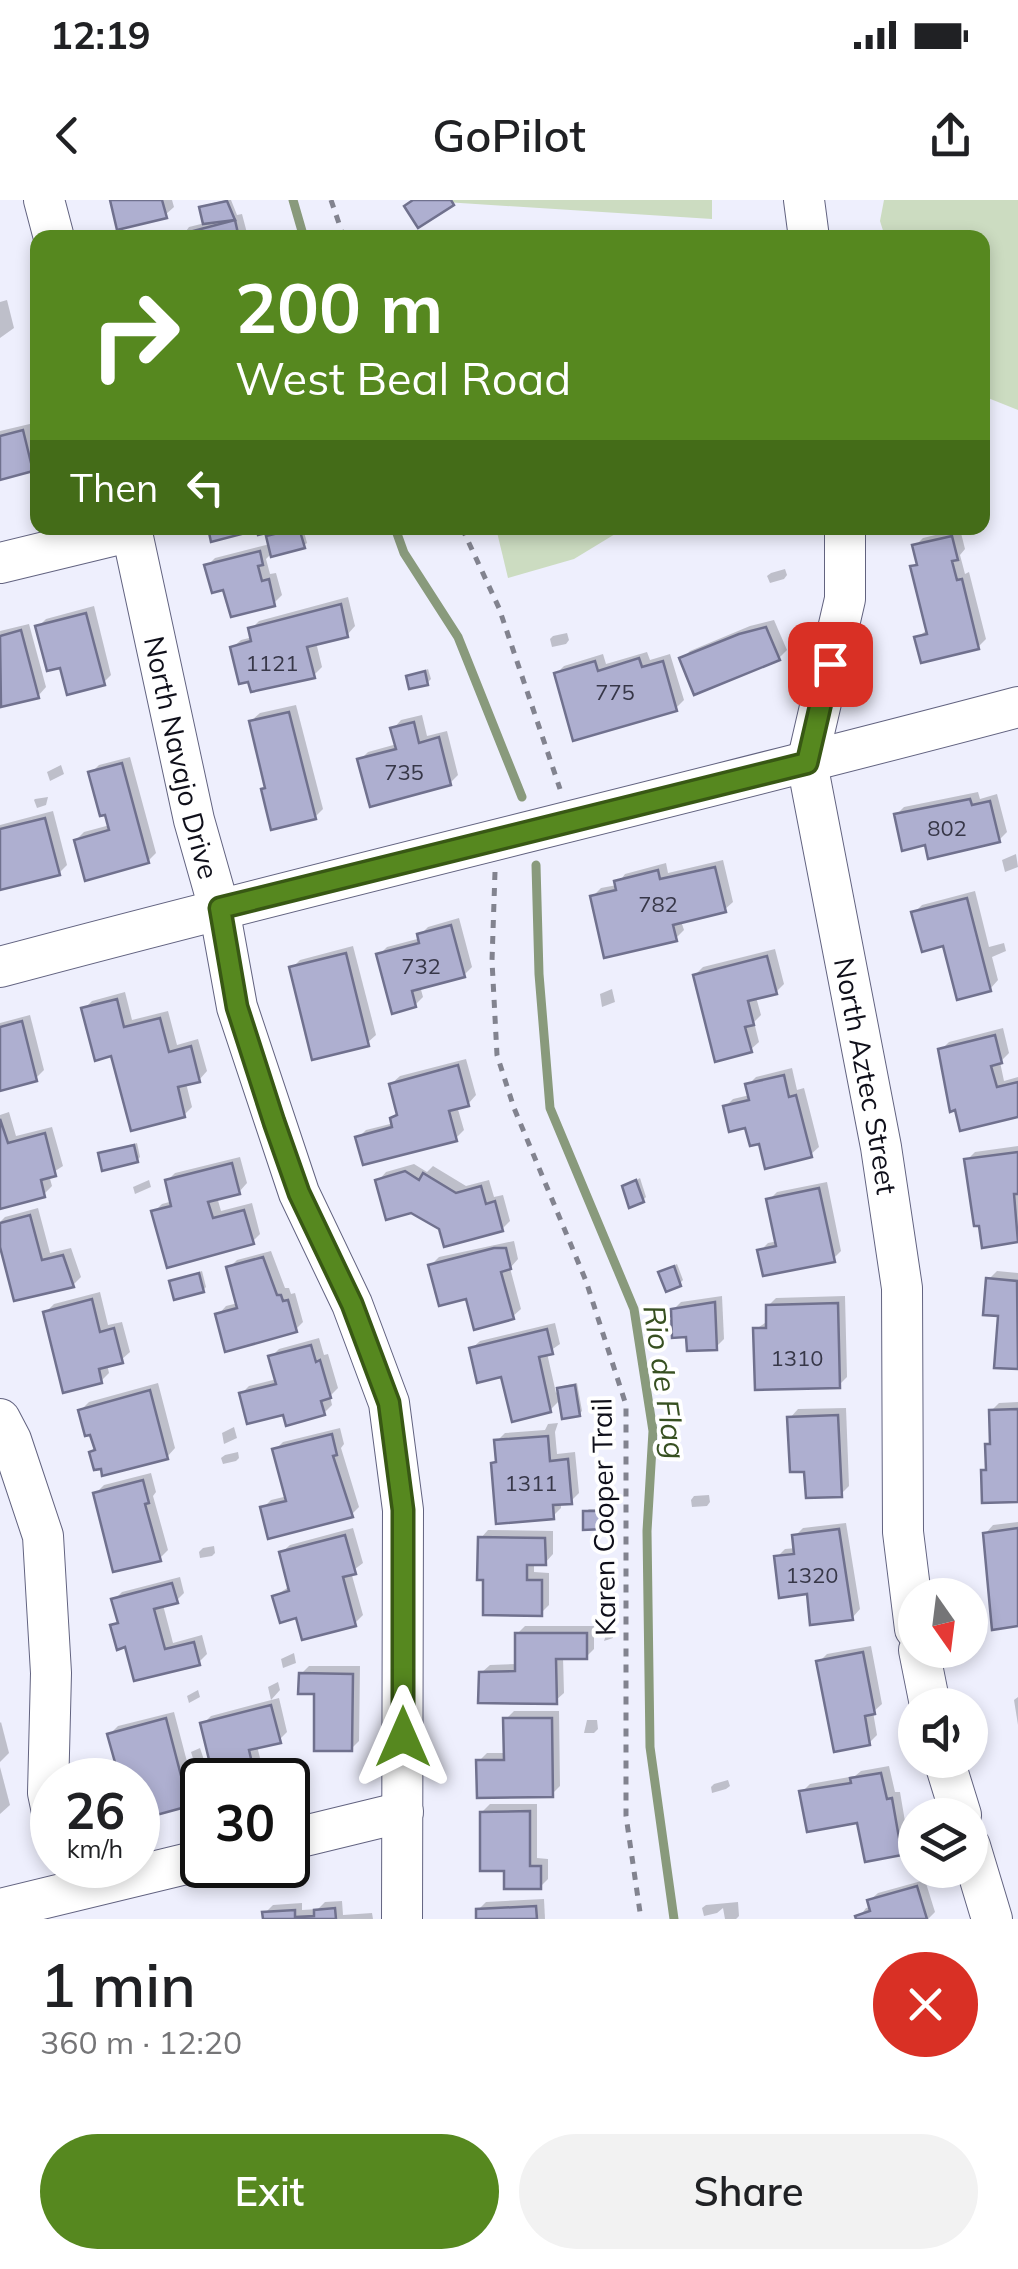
<!DOCTYPE html>
<meta charset="utf-8">
<style>
body{margin:0;font-family:Mulish,sans-serif;background:#f2f2f2;color:#202124;height:100vh;display:flex;flex-direction:column;font-size:38px;white-space:nowrap}
*{box-sizing:border-box;margin:0}
p{font-size:32px;color:#757577}
.icon{flex:none;width:55px;height:55px;fill:none;stroke:currentColor;stroke-width:2;stroke-linecap:round;stroke-linejoin:round}
.map{position:relative;height:1719px;overflow:hidden}
.sheet{display:flex;flex-direction:column;background:#fff;flex:1}
.sheet>*{flex:none}
.top-card{position:absolute;left:30px;top:30px;width:960px;height:305px;border-radius:20px;box-shadow:0 5px 15px #0003;background:#56881f;color:#fff;overflow:hidden}
.needle{width:65px;rotate:166deg}
.buttons{position:absolute;left:898px;top:1378px;display:grid;gap:20px}
.buttons a{display:grid;place-items:center;width:90px;height:90px;border-radius:50%;background:#fff;box-shadow:0 5px 15px #0003;font-size:50px}
.speed{position:absolute;left:30px;top:1558px;display:flex;gap:20px;font-size:50px;font-weight:700;text-align:center}
.speed>*{display:grid;place-content:center;width:130px;height:130px;border-radius:50%;background:#fff;box-shadow:0 5px 15px #0003;line-height:1}
.speed small{font-size:25px;font-weight:400}
.speed .limit{border:5px solid #111;border-radius:15px;background:#fff;color:#111}
.pin{position:absolute;display:grid;place-items:center;width:85px;height:85px;color:#fff;margin:-42px;border-radius:20px;box-shadow:0 5px 15px #0006}
.me{position:absolute;width:110px;margin:-55px;rotate:0deg;stroke-linejoin:round;filter:drop-shadow(0 0 8px #0008)}
.turn{display:flex;align-items:center;gap:35px;height:210px;padding:0 40px;font-size:45px}
.turn .icon{width:130px;height:130px;stroke-width:2.5}
.turn b{display:block;font-size:70px;line-height:85px}
.then{display:flex;align-items:center;height:95px;padding:0 40px;background:#0003;gap:20px;font-size:38px}
.round{display:grid;place-items:center;flex:none;width:105px;height:105px;border-radius:52px;background:#f2f2f2}
.overview{display:flex;align-items:center;justify-content:space-between;height:170px;padding:0 40px}
h1{font-size:60px;font-weight:600;line-height:75px}
.button{display:flex;gap:20px;margin-top:auto;padding:20px 40px}
.button a{flex:1;height:115px;border-radius:60px;background:#56881f;color:#fff;font-size:40px;font-weight:600;line-height:115px;text-align:center}
.button a+a{background:#f2f2f2;color:#202124}
.status{display:flex;justify-content:space-between;align-items:center;height:70px;padding:0 50px;background:#fff;direction:ltr}
.status svg{height:28px;fill:currentColor}
header{display:flex;justify-content:space-between;align-items:center;height:130px;padding:0 40px;background:#fff;font-size:45px;font-weight:600}
.map>svg:first-child{display:block}
</style>
<div class="status"><b>12:19</b><svg viewBox="0 0 49 12"><path d="M0 12V9h3v3zM5 12V6h3v6zM10 12V3h3v9zM15 12V0h3v12zM26 1h20v11H26zM47 4h2v5h-2z"/></svg></div>
<header><svg class="icon" aria-label="back" viewBox="0 0 24 24"><path d="M15 5l-7 7 7 7"/></svg>GoPilot<svg class="icon" aria-label="share" viewBox="0 0 24 24"><path d="M12 15V3M7 8l5-5 5 5M5 13v7h14v-7"/></svg></header>
<div class="map">
<svg width="1018" height="1719" viewBox="0 0 1018 1719">
<rect width="100%" height="100%" fill="#eeeffd"/>
<g fill="#ccdcc1">
<polygon points="446,0 712,0 712,19 445,2"/>
<polygon points="884,0 1018,0 1018,210 983,196 982,38 885,37 880,21"/>
<polygon points="496,328 625,328 574,359 508,378"/>
</g>
<g fill="#0003">
<polygon points="113,0 172,0 174,7 165,15"/>
<polygon points="226,0 231,0 237,15 242,14 247,33 243,38 181,38 189,27 205,23 202,8 205,5"/>
<polygon points="7,100 14,128 0,138 0,102"/>
<polygon points="38,210 38,223 31,225 38,262 31,268 0,278 0,231 34,223 32,214"/>
<polygon points="303,328 307,343 303,346 271,354 266,359 270,374 276,373 282,395 274,403 225,387 207,366 215,358 270,344 269,337 272,334"/>
<polygon points="966,328 982,328 967,333"/>
<polygon points="960,329 965,349 960,355 965,374 969,372 986,439 978,447 917,438 928,429 913,367 918,362 915,346 923,338"/>
<polygon points="785,369 787,375 784,379 770,383 767,376 771,373"/>
<polygon points="348,397 355,426 347,435 316,442 322,467 314,475 249,478 232,448 241,440 253,437 251,429 259,421"/>
<polygon points="94,406 111,475 103,483 62,465 38,427 46,419"/>
<polygon points="774,420 787,450 779,458 682,459 690,451 750,426"/>
<polygon points="29,424 46,487 38,496 3,504 0,431"/>
<polygon points="567,433 569,440 566,444 552,447 550,439 553,436"/>
<polygon points="647,452 650,460 670,454 684,500 676,508 556,474 564,466 603,454 606,464"/>
<polygon points="428,469 431,479 427,483 408,477"/>
<polygon points="296,505 323,609 315,617 251,521 260,513"/>
<polygon points="422,515 427,536 447,531 458,575 450,583 360,560 368,552 397,544 393,529 401,520"/>
<polygon points="130,557 156,653 148,661 76,640 84,632 110,625 91,573 99,565"/>
<polygon points="61,565 64,574 50,581 47,572"/>
<polygon points="978,592 980,599 997,594 1007,632 999,640 926,642 896,615 904,607"/>
<polygon points="48,597 46,605 37,608 34,600 35,599"/>
<polygon points="53,611 67,665 59,673 0,688 0,625"/>
<polygon points="1016,654 1018,667 1005,672 1002,660"/>
<polygon points="723,660 733,702 724,710 681,721 684,730 676,738 592,697 601,688 617,685 625,674 666,663 668,673"/>
<polygon points="975,691 989,747 1004,743 1006,751 992,757 998,780 990,789 914,713 922,705"/>
<polygon points="459,718 472,767 464,775 420,786 423,797 415,805 379,755 387,747 421,738 420,735 428,727"/>
<polygon points="353,746 376,835 367,843 292,768 300,760"/>
<polygon points="775,749 784,784 776,792 756,797 761,815 754,822 759,842 750,850 695,775 703,767"/>
<polygon points="612,789 615,802 602,807 600,794"/>
<polygon points="125,792 132,820 168,811 177,845 198,839 207,871 199,880 186,883 192,907 184,915 113,853 84,809 92,801"/>
<polygon points="30,815 44,870 36,878 0,888 0,823"/>
<polygon points="1003,828 1009,853 1000,862 1004,881 1018,877 1018,914 941,850 949,842"/>
<polygon points="466,859 476,895 468,904 457,906 464,930 456,938 358,938 366,930 394,923 393,918 399,912 391,884 400,876"/>
<polygon points="792,868 797,890 804,888 819,947 810,955 761,941 725,907 733,899 750,895 748,885 756,877"/>
<polygon points="9,912 16,936 52,927 63,966 49,975 52,986 43,995 0,1006 0,915"/>
<polygon points="137,943 140,957 137,960 100,954"/>
<polygon points="1018,946 1018,1040 984,1045 967,960 975,952"/>
<polygon points="240,957 247,983 239,992 217,997 221,1011 252,1003 260,1034 252,1042 154,1012 162,1004 173,1001 167,981 175,973"/>
<polygon points="414,964 427,972 433,966 466,986 489,980 494,997 503,995 510,1021 502,1029 442,1028 378,981 386,972"/>
<polygon points="640,978 646,997 643,1000 625,987"/>
<polygon points="149,980 151,987 135,994 133,987"/>
<polygon points="827,982 841,1051 833,1059 760,1051 768,1043 778,1041 769,1000 777,992"/>
<polygon points="38,1008 50,1053 71,1048 81,1077 73,1085 0,1037 0,1022 5,1017"/>
<polygon points="514,1041 518,1059 510,1068 521,1109 512,1117 468,1096 431,1065 439,1057"/>
<polygon points="271,1051 285,1088 289,1088 291,1094 295,1093 303,1122 295,1130 218,1115 226,1106 238,1103 229,1068 237,1060"/>
<polygon points="677,1064 683,1080 679,1084 661,1072"/>
<polygon points="202,1071 206,1087 203,1090 172,1081"/>
<polygon points="997,1071 1018,1073 1018,1167 996,1165 1000,1113 989,1079"/>
<polygon points="100,1092 108,1125 122,1122 130,1152 121,1160 107,1164 109,1173 101,1181 46,1112 54,1104"/>
<polygon points="722,1096 724,1139 716,1147 688,1134 673,1110 681,1102"/>
<polygon points="845,1096 847,1177 839,1185 756,1129 768,1121 768,1106 776,1098"/>
<polygon points="555,1123 560,1144 547,1153 556,1193 563,1186 577,1183 582,1211 579,1214 561,1199 550,1210 471,1149 480,1141"/>
<polygon points="319,1138 324,1155 328,1154 338,1188 330,1196 332,1205 324,1213 285,1212 241,1194 249,1186 277,1179 271,1157 279,1149"/>
<polygon points="158,1183 175,1248 167,1257 91,1253 97,1247 81,1210 89,1202"/>
<polygon points="1018,1202 1018,1300 983,1271 988,1266 987,1245 992,1240 991,1211 999,1203"/>
<polygon points="846,1208 849,1286 841,1294 807,1269 790,1218 798,1209"/>
<polygon points="558,1223 555,1232 557,1254 575,1252 579,1293 571,1301 561,1302 561,1308 553,1316 494,1264 498,1259 497,1241 505,1233 545,1230 548,1224"/>
<polygon points="234,1227 237,1238 224,1244 222,1233"/>
<polygon points="340,1228 344,1244 341,1248 359,1307 351,1315 263,1308 271,1300 288,1296 275,1250 283,1242"/>
<polygon points="238,1252 239,1258 236,1261 223,1264 221,1258 225,1255"/>
<polygon points="151,1273 156,1292 153,1296 168,1350 160,1358 96,1293 104,1285"/>
<polygon points="709,1295 710,1302 707,1306 692,1307 691,1300 694,1296"/>
<polygon points="589,1309 606,1309 606,1323 602,1327 585,1312"/>
<polygon points="1018,1322 1018,1424 985,1334 993,1325"/>
<polygon points="846,1323 860,1409 852,1418 809,1391 777,1357 785,1349 796,1348 795,1336 803,1328"/>
<polygon points="353,1328 363,1363 351,1372 363,1415 355,1423 298,1415 275,1396 290,1386 281,1353 290,1345"/>
<polygon points="488,1330 553,1331 553,1354 545,1363 534,1363 534,1372 549,1373 549,1405 541,1413 485,1378 480,1339"/>
<polygon points="214,1346 215,1353 212,1356 200,1358 199,1352 203,1348"/>
<polygon points="180,1377 184,1393 176,1401 163,1405 173,1443 202,1435 207,1454 199,1462 127,1444 113,1426 119,1420 114,1400 122,1392"/>
<polygon points="525,1426 594,1426 594,1449 586,1457 563,1457 564,1493 555,1501 481,1473 490,1465 517,1464 517,1434"/>
<polygon points="608,1429 613,1429 613,1438 604,1441"/>
<polygon points="871,1446 882,1504 873,1512 877,1535 869,1543 819,1462 827,1454"/>
<polygon points="294,1453 296,1463 283,1468 281,1459"/>
<polygon points="309,1466 360,1466 359,1541 351,1549 317,1491 301,1474"/>
<polygon points="278,1482 280,1490 271,1500 268,1487"/>
<polygon points="198,1490 200,1497 189,1503 187,1496"/>
<polygon points="1018,1497 1018,1525 1014,1500"/>
<polygon points="279,1498 287,1532 279,1540 257,1546 263,1570 255,1578 246,1580 217,1580 203,1524 211,1516"/>
<polygon points="514,1511 559,1511 560,1586 552,1594 479,1561 487,1553 507,1553 506,1519"/>
<polygon points="174,1512 196,1596 188,1604 143,1616 138,1580 122,1580 110,1534 118,1526"/>
<polygon points="587,1520 597,1520 598,1529 594,1533 584,1533"/>
<polygon points="1,1522 9,1553 0,1562 0,1523"/>
<polygon points="200,1548 204,1560 195,1565 191,1552"/>
<polygon points="889,1566 895,1592 900,1592 909,1645 901,1653 859,1620 802,1592 810,1584 855,1576 861,1571"/>
<polygon points="0,1567 10,1605 0,1614"/>
<polygon points="728,1580 730,1586 726,1589 712,1593 711,1587 714,1584"/>
<polygon points="490,1604 537,1604 537,1658 548,1659 548,1679 540,1687 506,1668 482,1612"/>
<polygon points="925,1680 935,1712 928,1719 858,1719 866,1708 871,1707 869,1701 878,1693"/>
<polygon points="544,1699 545,1719 479,1719 478,1710 486,1702"/>
<polygon points="342,1701 343,1715 372,1713 373,1719 265,1719 265,1713 273,1705 302,1703 302,1710 318,1709 325,1702"/>
<polygon points="738,1702 739,1716 736,1719 725,1719 723,1708 717,1713 704,1716 702,1708 706,1705"/>
</g>
<g fill="none" stroke-linecap="round" stroke-linejoin="round">
<g stroke="#899a7c" stroke-width="9">
<polyline points="293,0 304,38"/>
<polyline points="395,328 404,353 458,437 522,597"/>
<polyline points="536,665 539,774 550,908 634,1109 653,1231 647,1331 650,1547 674,1719"/>
</g>
</g>
<g fill="#aeafd0" stroke="#70718e" stroke-width="2.5">
<polygon points="110,0 162,0 167,18 117,30"/>
<polygon points="413,0 451,0 454,5 418,28 404,6"/>
<polygon points="227,1 235,20 203,24 199,7"/>
<polygon points="235,20 239,38 178,38 178,35"/>
<polygon points="23,230 33,271 0,280 0,236"/>
<polygon points="208,328 287,328 258,335 257,330 211,342"/>
<polygon points="299,328 305,348 271,357 266,336"/>
<polygon points="952,336 958,360 952,361 957,380 962,379 979,449 921,463 914,437 927,434 910,366 917,365 912,345"/>
<polygon points="260,351 263,365 258,366 262,381 269,379 275,406 231,417 223,390 212,393 204,365"/>
<polygon points="341,404 348,437 307,447 315,478 251,492 248,482 239,484 230,447 251,441 248,428"/>
<polygon points="86,413 105,485 67,495 60,468 47,471 35,426"/>
<polygon points="766,427 780,460 694,495 679,458 739,434"/>
<polygon points="21,430 39,498 1,507 0,436"/>
<polygon points="639,458 642,467 663,461 677,511 573,541 554,473 595,461 598,471"/>
<polygon points="425,471 428,485 409,489 406,476"/>
<polygon points="289,512 316,619 271,630 261,589 265,588 249,521"/>
<polygon points="414,522 419,543 439,537 451,585 370,607 357,559 396,549 390,528"/>
<polygon points="122,563 149,663 85,681 74,640 109,630 105,615 100,616 88,572"/>
<polygon points="970,599 972,605 990,601 1000,642 928,659 925,645 902,651 894,614"/>
<polygon points="45,618 60,675 0,690 0,629"/>
<polygon points="715,667 726,712 673,725 677,741 604,758 590,696 616,690 614,681 658,670 660,679"/>
<polygon points="967,698 991,791 957,800 943,746 922,752 911,712"/>
<polygon points="451,725 465,777 412,791 416,807 392,814 376,754 419,743 417,734"/>
<polygon points="346,753 369,846 312,860 289,767"/>
<polygon points="767,756 777,794 748,801 754,825 745,827 752,852 715,862 693,775"/>
<polygon points="117,799 124,827 160,818 169,852 191,846 200,882 178,887 185,917 131,931 111,856 95,861 81,808"/>
<polygon points="22,821 37,881 0,891 0,827"/>
<polygon points="995,835 1002,863 991,866 997,887 1018,882 1018,917 960,931 955,910 950,912 938,849"/>
<polygon points="458,865 469,906 449,911 457,941 363,965 355,937 392,927 390,918 397,915 389,884"/>
<polygon points="784,875 789,897 796,895 812,957 765,969 759,944 750,946 745,928 729,932 723,906 749,900 745,884"/>
<polygon points="0,919 8,943 45,933 56,976 41,980 45,997 0,1009"/>
<polygon points="134,945 138,962 102,971 98,953"/>
<polygon points="1018,952 1018,994 1014,994 1018,1042 982,1048 979,1026 974,1026 964,959"/>
<polygon points="232,963 240,994 208,1002 213,1018 244,1010 254,1044 167,1068 151,1011 171,1006 165,980"/>
<polygon points="405,971 419,980 423,973 456,993 481,986 486,1004 495,1001 503,1031 444,1047 439,1029 411,1013 386,1020 375,980"/>
<polygon points="636,980 644,1002 629,1008 622,986"/>
<polygon points="819,988 835,1062 763,1076 757,1050 776,1046 766,999"/>
<polygon points="30,1015 42,1060 63,1055 74,1087 14,1101 0,1047 0,1023"/>
<polygon points="494,1048 506,1048 511,1069 501,1072 514,1119 474,1130 466,1099 439,1106 428,1065"/>
<polygon points="263,1057 277,1095 281,1095 283,1101 288,1100 297,1132 225,1152 215,1114 237,1108 226,1067"/>
<polygon points="674,1066 681,1086 666,1092 658,1072"/>
<polygon points="199,1073 204,1092 174,1100 169,1081"/>
<polygon points="986,1078 1017,1081 1018,1169 994,1168 998,1116 983,1115"/>
<polygon points="92,1099 100,1132 114,1128 123,1163 99,1169 102,1183 63,1193 43,1112"/>
<polygon points="715,1102 717,1150 687,1151 686,1137 672,1138 671,1109"/>
<polygon points="838,1103 840,1188 755,1190 753,1128 766,1128 766,1105"/>
<polygon points="547,1129 553,1154 539,1157 551,1212 512,1222 501,1177 477,1183 469,1148"/>
<polygon points="311,1145 316,1162 320,1160 331,1198 321,1201 325,1215 286,1226 283,1215 247,1224 239,1193 276,1184 268,1156"/>
<polygon points="575,1185 580,1216 562,1219 557,1188"/>
<polygon points="150,1190 168,1259 102,1276 101,1269 94,1270 89,1252 95,1250 90,1235 85,1236 78,1210"/>
<polygon points="1018,1209 1018,1302 982,1303 981,1270 986,1270 985,1244 990,1244 989,1210"/>
<polygon points="838,1215 842,1297 806,1298 804,1272 790,1272 787,1217"/>
<polygon points="332,1234 337,1255 333,1256 353,1317 268,1339 260,1307 286,1301 272,1249"/>
<polygon points="548,1236 550,1261 568,1259 572,1304 553,1305 554,1319 496,1324 491,1263 496,1262 494,1240"/>
<polygon points="143,1280 149,1303 145,1304 161,1361 113,1372 93,1293"/>
<polygon points="583,1311 603,1311 604,1329 583,1330"/>
<polygon points="1018,1328 1018,1426 992,1430 983,1333"/>
<polygon points="839,1329 853,1420 810,1425 807,1394 779,1398 774,1356 794,1354 792,1335"/>
<polygon points="345,1335 356,1374 343,1377 356,1426 302,1440 296,1418 280,1423 272,1396 289,1391 279,1352"/>
<polygon points="478,1337 545,1338 546,1365 527,1365 527,1380 542,1380 542,1416 483,1415 483,1380 477,1380"/>
<polygon points="172,1383 178,1403 154,1409 165,1449 194,1442 200,1465 134,1481 125,1447 117,1450 110,1425 118,1423 111,1399"/>
<polygon points="515,1433 587,1433 587,1459 556,1459 557,1504 478,1503 479,1472 515,1471"/>
<polygon points="863,1452 875,1514 865,1516 870,1545 834,1552 816,1461"/>
<polygon points="299,1473 353,1474 352,1551 314,1551 314,1494 298,1494"/>
<polygon points="271,1505 281,1543 249,1550 256,1580 214,1580 200,1523"/>
<polygon points="166,1518 189,1606 142,1619 138,1580 120,1580 107,1534"/>
<polygon points="503,1518 552,1518 553,1597 477,1598 476,1560 504,1560"/>
<polygon points="881,1573 887,1599 892,1598 902,1655 865,1662 857,1623 807,1632 799,1591 851,1583 850,1578"/>
<polygon points="530,1611 530,1666 541,1666 541,1689 504,1689 504,1671 480,1671 480,1612"/>
<polygon points="917,1686 927,1719 856,1719 855,1716 870,1711 867,1700"/>
<polygon points="536,1706 537,1719 476,1719 476,1709"/>
<polygon points="335,1708 336,1719 263,1719 262,1712 295,1710 295,1717 314,1716 314,1710"/>
</g>
<g fill="none" stroke-linecap="round" stroke-linejoin="round">
<defs>
<g id="minor">
<polyline points="44,0 54,38"/>
<polyline points="804,0 809,38"/>
<path id="s1" d="M131,328L194,620L219,708L237,807L299,993L352,1104L389,1203L403,1310L402,1719"/>
<path id="s2" d="M845,328V399L807,563L881,947L902,1088L903,1332L915,1429"/>
<polyline points="0,363 132,331"/>
<path d="M0,767C338,676 679,597 1018,507"/>
<polyline points="0,1219 11,1240 43,1336 51,1473 48,1593 52,1612"/>
<polyline points="919,1450 930,1505"/>
<polyline points="944,1560 961,1615"/>
<polyline points="288,1640 403,1612"/>
<polyline points="970,1646 992,1719"/>
<polyline points="0,1709 202,1660"/>
</g>
</defs>
<use href="#minor" stroke="#626380" stroke-width="42"/>
<g stroke="#82838f" stroke-width="5" stroke-dasharray="8 8" stroke-linecap="butt">
<polyline points="331,0 344,38"/>
<polyline points="462,328 499,408 560,589"/>
<polyline points="495,672 492,761 497,855 514,908 586,1081 626,1205 626,1616 641,1719"/>
</g>
<use href="#minor" stroke="#fff" stroke-width="40"/>
</g>
<g fill="none" stroke-linecap="round" stroke-linejoin="round">
<defs>
<polyline id="route" points="403,1537 403,1310 389,1203 352,1104 299,993 274,922 237,807 220,708 807,563 830,464"/>
</defs>
<use href="#route" stroke="#385814" stroke-width="25"/>
<use href="#route" stroke="#56881f" stroke-width="18"/>
</g>
<g text-anchor="middle" dominant-baseline="central" stroke-width="8" stroke-linejoin="round" paint-order="stroke">
<g font-size="22" fill="#373748">
<text x="272" y="463">1121</text>
<text x="615" y="492">775</text>
<text x="404" y="572">735</text>
<text x="947" y="628">802</text>
<text x="658" y="704">782</text>
<text x="421" y="766">732</text>
<text x="797" y="1158">1310</text>
<text x="531" y="1283">1311</text>
<text x="812" y="1375">1320</text>
</g>
<g font-size="28" fill="#0f0f1a" stroke="#fff">
<text stroke="none"><textPath href="#s1" startOffset="235">North Navajo Drive</textPath></text>
<text stroke="none"><textPath href="#s2" startOffset="558">North Aztec Street</textPath></text>
<text transform="translate(603 1317) rotate(-91)">Karen Cooper Trail</text>
</g>
<g font-size="30" font-style="italic" fill="#375021" stroke="#fff">
<text transform="translate(665 1182) rotate(82)">Rio de Flag</text>
</g>
</g>
</svg>
<div class="buttons">
<a><svg class="needle" viewBox="-14 -14 28 28"><path d="M0-13l5 13h-10z" fill="#e53935"/><path d="M0 13l5-13h-10z" fill="#757577"/></svg></a>
<a><svg class="icon" aria-label="sound" viewBox="0 0 24 24"><path d="M4 9h4l5-4v14l-5-4H4zM17 9q2 3 0 6"/></svg></a>
<a><svg class="icon" aria-label="layers" viewBox="0 0 24 24"><path d="M12 4l9 5-9 5-9-5zM3 14l9 5 9-5"/></svg></a>
</div>
<div class="speed"><div>26<small>km/h</small></div><div class="limit">30</div></div>
<div class="pin" style="left:830px;top:464px;background:#d93025"><svg class="icon" aria-label="arrive" viewBox="0 0 24 24"><path d="M6 21V4h12l-3 4 3 4H6"/></svg></div>
<svg class="me" style="left:403px;top:1537px" viewBox="-20 -20 40 40"><path d="M0-17L14 15 0 8-14 15z" fill="#56881f" stroke="#fff" stroke-width="4"/></svg>
<div class="top-card">
<div class="turn"><svg class="icon" aria-label="right" viewBox="0 0 24 24"><path d="M7 20v-9h11M14 6l5 5-5 5"/></svg><div><b>200 m</b>West Beal Road</div></div>
<div class="then">Then<svg class="icon" aria-label="left" viewBox="0 0 24 24"><path d="M17 20v-9H6M10 6l-5 5 5 5"/></svg></div>
</div>
</div>
<section class="sheet">
<div class="overview"><div><h1>1 min</h1><p>360 m · 12:20</p></div><a class="round" style="background:#d93025;color:#fff"><svg class="icon" aria-label="close" viewBox="0 0 24 24"><path d="M6 6l12 12M18 6L6 18"/></svg></a></div>
<div class="button"><a>Exit</a><a>Share</a></div>
</section>
